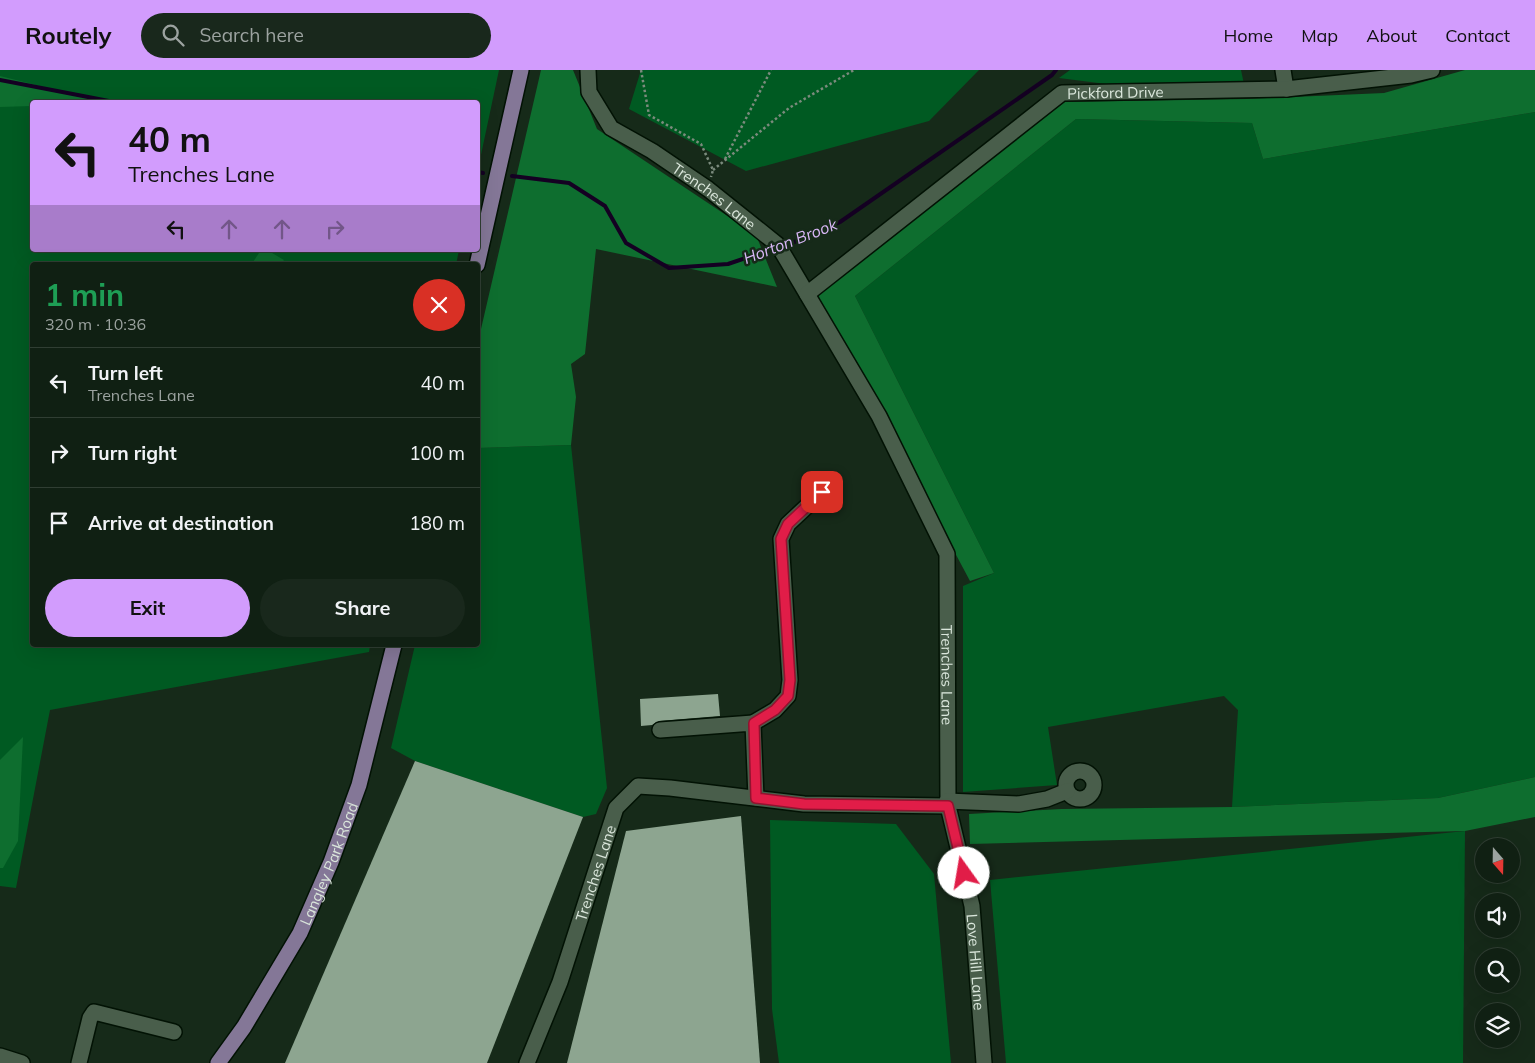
<!DOCTYPE html>
<meta charset="utf-8">
<style>
body{margin:0;font-family:Mulish,sans-serif;background:#19281c;color:#f1f3f6;height:100vh;display:flex;flex-direction:column;font-size:19px;white-space:nowrap}
*{box-sizing:border-box;margin:0}
p{font-size:16px;color:#9ca3a0}
.icon{flex:none;width:28px;height:28px;fill:none;stroke:currentColor;stroke-width:2;stroke-linecap:round;stroke-linejoin:round}
.map{position:relative;flex:1;overflow:hidden}
.details{position:absolute;left:30px;top:192px;width:450px;height:385px;display:flex;flex-direction:column;background:#102013;border-radius:5px;box-shadow:0 5px 20px #0002,0 0 0 1px #303e33}
.details>*{flex:none}
.hud{position:absolute;left:30px;top:30px;width:450px;height:152px;border-radius:5px;box-shadow:0 5px 20px #0002,0 0 0 1px #303e33;background:#d29cfd;color:#111;overflow:hidden}
.needle{width:32px;rotate:160deg}
.controls{position:absolute;left:1475px;top:768px;display:grid;gap:10px}
.controls a{display:grid;place-items:center;width:45px;height:45px;border-radius:50%;background:#102013;box-shadow:0 5px 20px #0002,0 0 0 1px #303e33;font-size:25px}
.pin{position:absolute;display:grid;place-items:center;width:42px;height:42px;color:#fff;margin:-21px;border-radius:10px;box-shadow:0 2px 8px #0006}
.me{position:absolute;width:55px;margin:-28px;rotate:347deg;stroke-linejoin:round;filter:drop-shadow(0 0 4px #0008)}
.turn{display:flex;align-items:center;gap:18px;height:105px;padding:0 15px;font-size:22px}
.turn .icon{width:65px;height:65px;stroke-width:2.5}
.turn b{display:block;font-size:35px;line-height:42px}
.lanes{display:flex;align-items:center;height:48px;padding:0 15px;background:#0003;justify-content:center;gap:25px;direction:ltr}
.lanes .off{opacity:.35}
.round{display:grid;place-items:center;flex:none;width:52px;height:52px;border-radius:26px;background:#19281c}
.overview{display:flex;align-items:center;justify-content:space-between;height:85px;padding:0 15px}
h1{font-size:30px;font-weight:700;line-height:38px;color:#1e9e55}
.primary-button{display:flex;gap:10px;margin-top:auto;padding:10px 15px}
.primary-button a{flex:1;height:58px;border-radius:30px;background:#d29cfd;color:#111;font-size:20px;font-weight:700;line-height:58px;text-align:center}
.primary-button a+a{background:#19281c;color:#f1f3f6}
ul{padding:0;list-style:none}
li{display:flex;align-items:center;gap:15px;height:70px;padding:0 15px;border-top:1px solid #303e33}
li div{flex:1}
li b{display:block;font-size:19px}
li em{font-style:normal}
header{display:flex;align-items:center;gap:30px;box-sizing:border-box;height:70px;padding:0 25px;background:#d29cfd;color:#111}
header strong{font-size:24px}
nav{display:flex;gap:28px;margin-inline-start:auto;font-size:18px}
.search{width:350px;height:45px;background:#19281c;display:flex;align-items:center;gap:12px;box-sizing:border-box;padding:0 18px;border-radius:28px;color:#9ca3a0;font-size:19px}
.map>svg:first-child{display:block}
</style>
<header>
<strong>Routely</strong>
<div class="search"><svg class="icon" aria-label="search" viewBox="0 0 24 24"><circle cx="10" cy="10" r="6"/><path d="M15 15l6 6"/></svg>Search here</div>
<nav><a>Home</a><a>Map</a><a>About</a><a>Contact</a></nav>
</header>
<div class="map">
<svg width="1535" height="993" viewBox="0 0 1535 993">
<rect width="100%" height="100%" fill="#162a19"/>
<g fill="#005a22">
<polygon points="0,0 499,0 478,99 478,32 32,32 32,180 459,180 456,195 32,195 32,575 370,575 369,582 50,640 16,818 0,816"/>
<polygon points="641,0 979,0 929,51 746,101 629,39"/>
<polygon points="1070,0 1241,0 1245,19 1122,16 1059,8"/>
<polygon points="1535,42 1535,707 1438,728 1232,737 1238,640 1224,626 1048,657 1057,715 963,722 963,516 994,503 855,226 1076,49 1252,53 1263,89"/>
<polygon points="571,375 607,718 596,744 583,747 415,691 391,678 415,575 478,575 478,378"/>
<polygon points="770,750 896,754 934,804 951,993 779,993 772,939"/>
<polygon points="1465,761 1463,993 1006,993 990,810"/>
</g>
<g fill="#0e6e2f">
<polygon points="541,0 573,0 597,59 756,165 777,217 596,179 585,284 571,294 576,327 571,375 478,378 478,272"/>
<polygon points="1465,0 1535,0 1535,42 1263,89 1252,53 1076,49 855,226 994,503 970,511 816,222 1065,32 1246,29 1384,23"/>
<polygon points="0,6 80,26 120,32 32,32 32,36 0,37"/>
<polygon points="261,180 267,180 284,190 280,195 251,195"/>
<polygon points="23,667 18,771 3,798 0,798 0,690"/>
<polygon points="1535,707 1535,747 1465,761 970,774 969,744 1061,739 1232,737 1438,728"/>
</g>
<g fill="none" stroke-linecap="round" stroke-linejoin="round">
<g stroke="#140022" stroke-width="4">
<polyline points="0,10 114,32"/>
<polyline points="478,102 483,103"/>
<polyline points="512,106 569,113 605,136 626,173 669,198 728,194 775,178"/>
<polyline points="782,176 809,167 840,152 1052,5 1056,0"/>
</g>
</g>
<g fill="#8da590">
<polygon points="718,624 720,646 659,651 652,655 641,656 640,629"/>
<polygon points="415,691 583,747 487,993 285,993"/>
<polygon points="741,746 760,993 567,993 626,761"/>
</g>
<g fill="none" stroke-linecap="round" stroke-linejoin="round">
<defs>
<g id="minor">
<path id="s1" d="M588,0L589,22L611,58L652,81L708,119L778,175L879,346L947,484L948,736L972,836L984,993"/>
<polyline points="1283,0 1286,19"/>
<path id="s2" d="M807,224L1062,23L1286,19L1411,5L1432,0"/>
<polyline points="753,653 775,640 788,626 790,610 781,469 788,454 822,422"/>
<polyline points="660,660 753,653 756,728"/>
<circle cx="1080" cy="715" r="14"/>
<polyline points="947,731 1019,734 1047,729 1067,721"/>
<polyline points="0,986 22,993"/>
<polyline points="79,993 90,948 94,942 174,962"/>
<path id="s3" d="M527,993L560,912L616,738L638,716L670,718L804,734L948,736"/>
</g>
<g id="major">
<polyline points="477,195 521,0"/>
<path id="s4" d="M218,993L244,957L300,863L331,792L359,715L394,575"/>
</g>
</defs>
<use href="#minor" stroke="#021204" stroke-width="18"/>
<use href="#major" stroke="#021204" stroke-width="18"/>
<g stroke="#7b8b7d" stroke-width="2.5" stroke-dasharray="2.5 2.5" stroke-linecap="butt">
<polyline points="641,0 649,45 701,74 713,100 711,107"/>
<polyline points="725,89 771,0"/>
<polyline points="713,100 789,38 854,0"/>
</g>
<use href="#minor" stroke="#495e4b" stroke-width="15"/>
<use href="#major" stroke="#847797" stroke-width="15"/>
</g>
<g fill="none" stroke-linecap="round" stroke-linejoin="round">
<defs>
<polyline id="route" points="822,422 788,454 781,469 790,610 788,626 775,640 754,653 756,728 804,734 948,736 964,803"/>
</defs>
<use href="#route" stroke="#92132f" stroke-width="12"/>
<use href="#route" stroke="#e11d48" stroke-width="9"/>
</g>
<g text-anchor="middle" dominant-baseline="central" stroke-width="5" stroke-linejoin="round" paint-order="stroke">
<g font-size="15" fill="#dae6db" stroke="#162a19">
<text stroke="none"><textPath href="#s2" startOffset="378">Pickford Drive</textPath></text>
<text stroke="none"><textPath href="#s1" startOffset="188">Trenches Lane</textPath></text>
<text stroke="none"><textPath href="#s1" startOffset="742">Trenches Lane</textPath></text>
<text stroke="none"><textPath href="#s4" startOffset="229">Langley Park Road</textPath></text>
<text stroke="none"><textPath href="#s3" startOffset="202">Trenches Lane</textPath></text>
<text stroke="none"><textPath href="#s1" startOffset="1032">Love Hill Lane</textPath></text>
</g>
<g font-size="16" font-style="italic" fill="#d9b7f7" stroke="#162a19">
<text transform="translate(790 171) rotate(-21)">Horton Brook</text>
</g>
</g>
</svg>
<div class="controls">
<a><svg class="needle" viewBox="-14 -14 28 28"><path d="M0-13l5 13h-10z" fill="#e53935"/><path d="M0 13l5-13h-10z" fill="#9ca3a0"/></svg></a>
<a><svg class="icon" aria-label="sound" viewBox="0 0 24 24"><path d="M4 9h4l5-4v14l-5-4H4zM17 9q2 3 0 6"/></svg></a>
<a><svg class="icon" aria-label="search" viewBox="0 0 24 24"><circle cx="10" cy="10" r="6"/><path d="M15 15l6 6"/></svg></a>
<a><svg class="icon" aria-label="layers" viewBox="0 0 24 24"><path d="M12 4l9 5-9 5-9-5zM3 14l9 5 9-5"/></svg></a>
</div>
<div class="pin" style="left:822px;top:422px;background:#d93025"><svg class="icon" aria-label="arrive" viewBox="0 0 24 24"><path d="M6 21V4h12l-3 4 3 4H6"/></svg></div>
<svg class="me" style="left:964px;top:803px" viewBox="-20 -20 40 40"><circle r="19" fill="#fff"/><path d="M0-13L10 11 0 6-10 11z" fill="#e11d48"/></svg>
<div class="hud">
<div class="turn"><svg class="icon" aria-label="left" viewBox="0 0 24 24"><path d="M17 20v-9H6M10 6l-5 5 5 5"/></svg><div><b>40 m</b>Trenches Lane</div></div>
<div class="lanes"><svg class="icon" aria-label="left" viewBox="0 0 24 24"><path d="M17 20v-9H6M10 6l-5 5 5 5"/></svg><svg class="icon off" aria-label="ahead" viewBox="0 0 24 24"><path d="M12 20V5M6 11l6-6 6 6"/></svg><svg class="icon off" aria-label="ahead" viewBox="0 0 24 24"><path d="M12 20V5M6 11l6-6 6 6"/></svg><svg class="icon off" aria-label="right" viewBox="0 0 24 24"><path d="M7 20v-9h11M14 6l5 5-5 5"/></svg></div>
</div>
<section class="details">
<div class="overview"><div><h1>1 min</h1><p>320 m · 10:36</p></div><a class="round" style="background:#d93025;color:#fff"><svg class="icon" aria-label="close" viewBox="0 0 24 24"><path d="M6 6l12 12M18 6L6 18"/></svg></a></div>
<ul>
<li><svg class="icon" aria-label="left" viewBox="0 0 24 24"><path d="M17 20v-9H6M10 6l-5 5 5 5"/></svg><div><b>Turn left</b><p>Trenches Lane</p></div><em>40 m</em></li>
<li><svg class="icon" aria-label="right" viewBox="0 0 24 24"><path d="M7 20v-9h11M14 6l5 5-5 5"/></svg><div><b>Turn right</b></div><em>100 m</em></li>
<li><svg class="icon" aria-label="arrive" viewBox="0 0 24 24"><path d="M6 21V4h12l-3 4 3 4H6"/></svg><div><b>Arrive at destination</b></div><em>180 m</em></li>
</ul>
<div class="primary-button"><a>Exit</a><a>Share</a></div>
</section>
</div>
